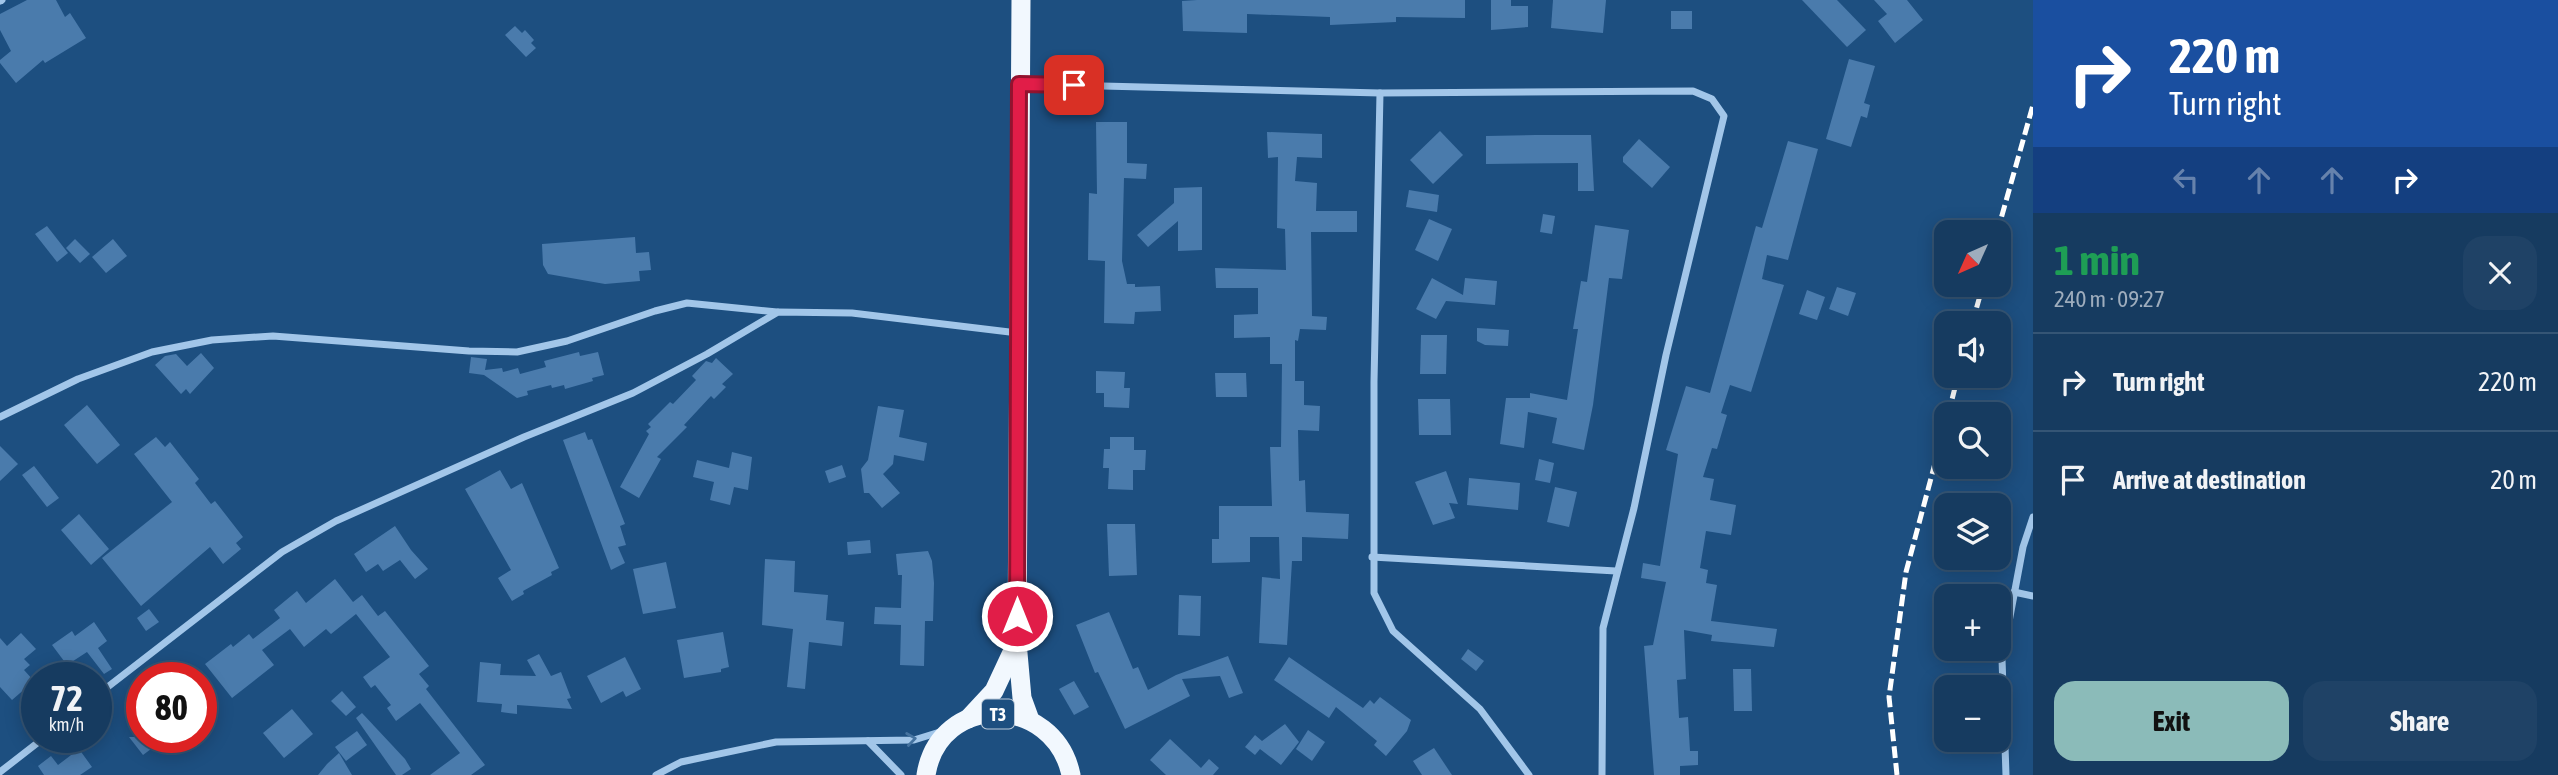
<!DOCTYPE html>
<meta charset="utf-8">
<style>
body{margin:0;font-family:"Asap Condensed",sans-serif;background:#1f4266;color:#f1f3f6;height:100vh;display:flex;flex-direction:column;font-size:26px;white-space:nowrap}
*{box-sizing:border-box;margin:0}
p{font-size:23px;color:#9eadbd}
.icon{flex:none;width:38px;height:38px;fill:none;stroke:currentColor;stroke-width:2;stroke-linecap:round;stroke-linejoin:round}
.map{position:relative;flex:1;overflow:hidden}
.panel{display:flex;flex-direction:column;background:#163b60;width:525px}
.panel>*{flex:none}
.guide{background:#1a4fa0;color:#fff;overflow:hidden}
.needle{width:46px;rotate:225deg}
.fabs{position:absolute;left:1934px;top:220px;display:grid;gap:14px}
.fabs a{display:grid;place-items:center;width:77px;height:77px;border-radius:14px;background:#163b60;box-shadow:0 4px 18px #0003,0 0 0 2px #355575;font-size:35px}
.speed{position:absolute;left:21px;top:662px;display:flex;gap:14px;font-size:35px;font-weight:700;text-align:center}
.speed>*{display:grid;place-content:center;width:91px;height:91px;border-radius:50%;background:#163b60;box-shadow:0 4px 18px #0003,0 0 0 2px #355575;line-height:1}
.speed small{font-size:18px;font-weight:400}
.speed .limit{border:10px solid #d22;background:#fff;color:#111}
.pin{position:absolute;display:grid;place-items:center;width:60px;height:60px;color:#fff;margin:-30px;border-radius:14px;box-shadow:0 4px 10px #0006}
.me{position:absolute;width:77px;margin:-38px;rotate:0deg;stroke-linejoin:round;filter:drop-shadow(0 0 5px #0008)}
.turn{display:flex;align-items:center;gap:24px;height:147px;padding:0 21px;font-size:32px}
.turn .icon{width:91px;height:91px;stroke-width:2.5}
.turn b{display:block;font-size:49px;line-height:60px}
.lanes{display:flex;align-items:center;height:66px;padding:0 21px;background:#0003;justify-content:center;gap:35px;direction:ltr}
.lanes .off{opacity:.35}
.round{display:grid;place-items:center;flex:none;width:74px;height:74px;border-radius:21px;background:#1f4266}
.overview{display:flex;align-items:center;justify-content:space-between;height:119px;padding:0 21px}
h1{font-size:42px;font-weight:700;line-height:52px;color:#1e9e55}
.cta{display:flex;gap:14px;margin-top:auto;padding:14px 21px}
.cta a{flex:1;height:80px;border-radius:21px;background:#8bbbb9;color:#111;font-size:28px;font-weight:700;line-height:80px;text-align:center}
.cta a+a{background:#1f4266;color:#f1f3f6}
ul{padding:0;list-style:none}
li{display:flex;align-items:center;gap:21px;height:98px;padding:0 21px;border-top:2px solid #355575}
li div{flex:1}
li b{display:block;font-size:26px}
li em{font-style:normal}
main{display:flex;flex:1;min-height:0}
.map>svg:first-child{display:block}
</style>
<main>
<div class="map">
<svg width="2033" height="775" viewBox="0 0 2033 775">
<rect width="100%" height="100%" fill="#1d4f80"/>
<g fill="#4a7bac">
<polygon points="27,0 56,0 65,17 70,13 86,38 45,63 43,60 16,83 0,63 0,60 11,51 0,30 0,14"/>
<polygon points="1197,0 1465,0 1465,18 1396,17 1396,22 1330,25 1330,17 1247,14 1247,33 1183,31 1182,1"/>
<polygon points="1491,0 1511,0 1511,6 1528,6 1528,27 1491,30"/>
<polygon points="1553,0 1606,0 1603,33 1551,28"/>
<polygon points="1802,0 1837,0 1866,30 1847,47"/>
<polygon points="1874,0 1907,0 1923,20 1895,43 1878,21 1887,14"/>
<rect x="1671" y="11" width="21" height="18"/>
<polygon points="515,26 522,33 525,30 534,40 531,43 536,48 526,57 505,35"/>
<polygon points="1849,59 1875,66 1864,103 1870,105 1867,118 1861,116 1851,147 1826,139"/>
<polygon points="1096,122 1127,122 1127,163 1147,164 1146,179 1124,178 1122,261 1127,284 1135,284 1135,287 1160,286 1161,311 1135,312 1134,324 1104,323 1105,261 1088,260 1089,193 1097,194"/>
<polygon points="1440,131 1463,155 1433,184 1410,160"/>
<polygon points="1267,132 1322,134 1322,158 1297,157 1295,181 1317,183 1316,211 1357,211 1357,232 1311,232 1312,316 1327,317 1326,330 1300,329 1298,341 1295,340 1295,381 1304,381 1304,405 1320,406 1319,431 1298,430 1299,481 1305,480 1306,512 1349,514 1348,539 1302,537 1302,561 1292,561 1287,645 1259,643 1262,577 1280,579 1279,537 1250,537 1250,562 1212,563 1212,539 1219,539 1219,506 1272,506 1270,447 1281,447 1282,364 1270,364 1270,337 1234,338 1234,315 1258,314 1258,288 1216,288 1215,268 1286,270 1285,229 1277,228 1278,157 1268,158"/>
<polygon points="1536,135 1591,135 1594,191 1578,191 1578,163 1486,164 1486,136"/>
<polygon points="1639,139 1670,167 1652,188 1623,162 1623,157"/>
<polygon points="1788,141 1818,149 1788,260 1767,255 1762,279 1784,285 1751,392 1730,385 1721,413 1727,415 1717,449 1712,448 1703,477 1714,479 1710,500 1736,505 1731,535 1706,531 1700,568 1708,570 1706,583 1717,585 1711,621 1777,629 1774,647 1711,641 1712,635 1684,630 1686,679 1677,680 1679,718 1688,717 1690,751 1698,751 1698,765 1680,766 1680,775 1654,775 1644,646 1653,645 1666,582 1641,578 1643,563 1660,566 1678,454 1666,450 1686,386 1710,393 1756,226 1762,228"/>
<polygon points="1202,187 1202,250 1178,251 1178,221 1148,247 1137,235 1174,203 1174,188"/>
<polygon points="1409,190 1439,195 1437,212 1406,207"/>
<polygon points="1543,214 1555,216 1552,234 1540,232"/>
<polygon points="1429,219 1452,229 1438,261 1415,250"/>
<polygon points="1595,225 1629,230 1622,279 1609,278 1593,405 1584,450 1552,443 1557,418 1528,412 1524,448 1500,444 1506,398 1530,398 1530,393 1567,400 1578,329 1573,329 1581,281 1587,282"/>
<polygon points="47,226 68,253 57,262 35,234"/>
<polygon points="635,237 636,253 649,252 651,270 639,271 640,281 605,284 548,274 543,265 542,244"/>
<polygon points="75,239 90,254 80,263 66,248"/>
<polygon points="113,239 127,256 106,273 92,257"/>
<polygon points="1432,278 1463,295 1465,278 1497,281 1495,305 1446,301 1436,319 1416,309"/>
<polygon points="1837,287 1856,293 1848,316 1829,309"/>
<polygon points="1807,290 1825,297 1817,320 1799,314"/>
<polygon points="1477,328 1509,330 1508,346 1485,345 1477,341"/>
<polygon points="1421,335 1447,335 1446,374 1420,374"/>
<polygon points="579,352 580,356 598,352 604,375 592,378 593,381 565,389 564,385 552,388 551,385 527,391 528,395 517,398 484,375 469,373 471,357 487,359 485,370 502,368 503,372 518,368 520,374 546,367 544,361"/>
<polygon points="201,353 214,368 190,394 186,389 181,394 155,365 165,356 176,354 187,366"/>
<polygon points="716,358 733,374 722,384 726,387 714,399 711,396 684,425 687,427 657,457 661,459 639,498 620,487 649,434 646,431 651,427 648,424 670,402 673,404 696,380 692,376 706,361 712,363"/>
<polygon points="1096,371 1125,372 1124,388 1130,388 1129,408 1104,407 1104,393 1096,393"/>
<polygon points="1215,373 1246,373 1247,397 1216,397"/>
<polygon points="1418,399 1450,399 1451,435 1419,435"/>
<polygon points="87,405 120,445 97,464 64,425"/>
<polygon points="878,406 904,410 899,437 927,443 924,461 894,455 893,464 883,474 900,493 882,508 869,493 864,493 861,469 868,460"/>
<polygon points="585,432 588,440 592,439 625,524 620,526 626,545 618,547 625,563 611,570 563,440"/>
<polygon points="156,437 165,447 170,442 199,479 195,483 211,504 215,501 243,537 236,543 241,549 223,564 210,547 141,606 102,558 172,502 134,454"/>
<polygon points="1110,437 1134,437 1134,450 1146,450 1145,470 1133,470 1133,490 1108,489 1109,468 1103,468 1104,449 1110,449"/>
<polygon points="0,446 18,464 0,481"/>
<polygon points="732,452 752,457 748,490 734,487 730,505 710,500 714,482 693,477 697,460 729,468"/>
<polygon points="1539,459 1554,463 1550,483 1535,480"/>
<polygon points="842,465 846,477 829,483 825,471"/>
<polygon points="34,466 59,498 47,507 22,475"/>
<polygon points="500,470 511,489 522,483 559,568 551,572 552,575 523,591 524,594 512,601 498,578 511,570 465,489"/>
<polygon points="1446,471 1458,504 1449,503 1455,518 1433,525 1415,482"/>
<polygon points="1469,478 1520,483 1518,510 1467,505"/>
<polygon points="1555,487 1577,492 1569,527 1547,522"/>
<polygon points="79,514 109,549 91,565 61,530"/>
<polygon points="1107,524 1135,524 1137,575 1109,576"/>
<polygon points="395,526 411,550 428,569 415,579 400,560 383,571 378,564 366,572 354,554"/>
<polygon points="870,540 871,553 848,555 847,542"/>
<polygon points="928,551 932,561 934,583 933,621 925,621 924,666 900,665 901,625 874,624 875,607 901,608 902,575 898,575 896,554"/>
<polygon points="765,559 795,561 794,592 828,595 826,620 844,622 842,646 809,642 805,689 787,687 793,629 762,625"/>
<polygon points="666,562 676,608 643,614 633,569"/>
<polygon points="335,579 353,602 362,595 378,616 385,611 429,666 419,674 429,686 426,689 485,765 471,775 430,775 460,753 420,703 396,721 387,708 391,705 375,685 371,688 363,677 390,657 356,614 331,634 326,629 304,647 290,629 262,650 274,665 232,698 205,664 231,644 233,647 249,634 253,639 280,618 274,610 297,591 306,603"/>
<polygon points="1179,595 1201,596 1200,636 1178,635"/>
<polygon points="149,609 159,622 146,631 137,618"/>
<polygon points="1109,612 1133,669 1138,667 1148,690 1176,675 1228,656 1243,693 1229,698 1220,676 1182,679 1190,696 1125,729 1098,672 1095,673 1076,625"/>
<polygon points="94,622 107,641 98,648 112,669 104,674 87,652 67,665 52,645 72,631 75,636"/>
<polygon points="723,632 729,667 721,669 721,672 684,678 677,640"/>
<polygon points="21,633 36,649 24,659 30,665 24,670 34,681 12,700 0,687 0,638 7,646"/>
<polygon points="1468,649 1484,661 1476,671 1461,659"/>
<polygon points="539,654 551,676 561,672 571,698 567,699 572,709 517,705 517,714 501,712 502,704 477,702 480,662 501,664 500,675 536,676 527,660"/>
<polygon points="625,657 641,689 626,697 623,691 601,703 587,676"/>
<polygon points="1289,657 1363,708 1370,700 1374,704 1380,697 1411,720 1407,731 1386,756 1374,745 1377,741 1336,707 1329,718 1274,680"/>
<polygon points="1733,669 1751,669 1752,711 1734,711"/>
<polygon points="1074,681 1089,707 1074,715 1059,689"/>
<polygon points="342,691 356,707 346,716 331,701"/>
<polygon points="292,709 313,734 284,758 263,733"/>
<polygon points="362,713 405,759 411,769 402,775 396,775 356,718"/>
<polygon points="1285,724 1299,742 1281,765 1260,749 1255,755 1245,747 1255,735 1262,741"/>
<polygon points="1308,730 1325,742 1312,761 1296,749"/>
<polygon points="357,731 367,745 346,761 335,747"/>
<polygon points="129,737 167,737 143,755"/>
<polygon points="1170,739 1201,768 1209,759 1219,768 1213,775 1166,775 1150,760"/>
<polygon points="1434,748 1452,775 1422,775 1413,761"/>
<polygon points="79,749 92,767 80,775 44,775 38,766 51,756 58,765"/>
<polygon points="339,753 352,775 318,775 327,764"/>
</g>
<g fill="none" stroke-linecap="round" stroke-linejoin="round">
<g stroke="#a2c6e9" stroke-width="7">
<polyline points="0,1 2,0"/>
<polyline points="1023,84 1380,93 1693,91 1712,99 1724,116 1666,355 1634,508 1603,628 1602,775"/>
<polyline points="1380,93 1374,382 1374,593 1393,631 1480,709 1529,775"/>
<polyline points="0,417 78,379 152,352 212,340 273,336 469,351 517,352 567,341 655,311 687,303 777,312"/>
<polyline points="1372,557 1616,571"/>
<polyline points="2014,592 2033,596"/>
<polyline points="96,696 282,552 336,521 524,437 633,393 707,354 778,312 852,313 1018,333"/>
<polyline points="868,741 901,775"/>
<polyline points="0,772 45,737"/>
<polyline points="656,775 681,762 776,742 914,740 943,731"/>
<polyline points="2006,775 2002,659 2023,547 2033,517"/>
</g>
<g stroke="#f2f8fe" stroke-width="19">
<polyline points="1021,0 1017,642 1022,698 1030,720"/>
<polyline points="968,719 994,691 1015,646"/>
<path d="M926,775C939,692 1054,694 1071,775"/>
</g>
<g stroke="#fff" stroke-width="5" stroke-dasharray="12 5" stroke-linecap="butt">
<polyline points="1997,233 2033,105"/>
<polyline points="1972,324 1983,285"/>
<polyline points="1948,415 1958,376"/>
<polyline points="1897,775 1889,697 1906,572 1946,422"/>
</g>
</g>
<defs><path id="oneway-chevron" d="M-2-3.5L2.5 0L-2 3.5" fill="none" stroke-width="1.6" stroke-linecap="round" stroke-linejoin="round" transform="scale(1.75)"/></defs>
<use stroke="#4573a0" href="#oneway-chevron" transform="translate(911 739) rotate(-8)"/>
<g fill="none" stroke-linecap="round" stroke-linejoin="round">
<defs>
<polyline id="route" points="1017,616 1019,84 1074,85"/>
</defs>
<use href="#route" stroke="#92132f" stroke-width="18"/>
<use href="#route" stroke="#e11d48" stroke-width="12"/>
</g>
<g text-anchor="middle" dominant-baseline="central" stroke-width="6" stroke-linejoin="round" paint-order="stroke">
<rect fill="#1d4f80" stroke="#bbcad9" stroke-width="2" x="982" y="699.5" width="32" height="29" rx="5"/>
<g font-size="18" font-weight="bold" fill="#fff">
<text x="998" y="714">T3</text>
</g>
</g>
</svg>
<div class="fabs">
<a><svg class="needle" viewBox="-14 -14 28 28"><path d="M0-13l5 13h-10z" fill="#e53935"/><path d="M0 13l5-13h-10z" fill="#9eadbd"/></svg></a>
<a><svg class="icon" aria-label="sound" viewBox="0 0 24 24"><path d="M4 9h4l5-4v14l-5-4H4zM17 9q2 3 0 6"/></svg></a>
<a><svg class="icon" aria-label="search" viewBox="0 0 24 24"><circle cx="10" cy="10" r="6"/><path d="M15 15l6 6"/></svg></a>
<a><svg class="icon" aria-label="layers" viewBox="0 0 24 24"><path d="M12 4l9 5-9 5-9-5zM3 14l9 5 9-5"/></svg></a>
<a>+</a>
<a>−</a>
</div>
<div class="speed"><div>72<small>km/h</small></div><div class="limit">80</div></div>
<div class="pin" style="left:1074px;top:85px;background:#d93025"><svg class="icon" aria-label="arrive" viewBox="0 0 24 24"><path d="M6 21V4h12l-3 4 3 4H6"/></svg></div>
<svg class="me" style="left:1017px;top:616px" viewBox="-20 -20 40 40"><circle r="17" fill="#e11d48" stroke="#fff" stroke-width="3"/><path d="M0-11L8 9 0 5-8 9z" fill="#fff"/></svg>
</div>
<section class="panel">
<div class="guide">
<div class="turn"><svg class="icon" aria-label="right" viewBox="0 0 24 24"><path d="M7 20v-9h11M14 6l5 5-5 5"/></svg><div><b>220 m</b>Turn right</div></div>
<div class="lanes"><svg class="icon off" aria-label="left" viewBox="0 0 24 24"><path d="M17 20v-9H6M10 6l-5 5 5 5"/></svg><svg class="icon off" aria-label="ahead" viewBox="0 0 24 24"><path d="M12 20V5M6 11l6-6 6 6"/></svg><svg class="icon off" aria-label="ahead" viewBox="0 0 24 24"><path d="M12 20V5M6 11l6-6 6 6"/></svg><svg class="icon" aria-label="right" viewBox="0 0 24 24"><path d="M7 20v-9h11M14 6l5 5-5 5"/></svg></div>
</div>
<div class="overview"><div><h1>1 min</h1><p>240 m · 09:27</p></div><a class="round"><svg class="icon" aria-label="close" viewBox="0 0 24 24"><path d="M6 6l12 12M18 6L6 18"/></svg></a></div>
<ul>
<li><svg class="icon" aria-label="right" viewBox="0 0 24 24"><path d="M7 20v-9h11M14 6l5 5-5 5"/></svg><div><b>Turn right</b></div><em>220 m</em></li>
<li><svg class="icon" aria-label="arrive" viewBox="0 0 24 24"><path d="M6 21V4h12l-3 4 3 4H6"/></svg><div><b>Arrive at destination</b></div><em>20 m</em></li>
</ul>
<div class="cta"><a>Exit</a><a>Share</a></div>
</section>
</main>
